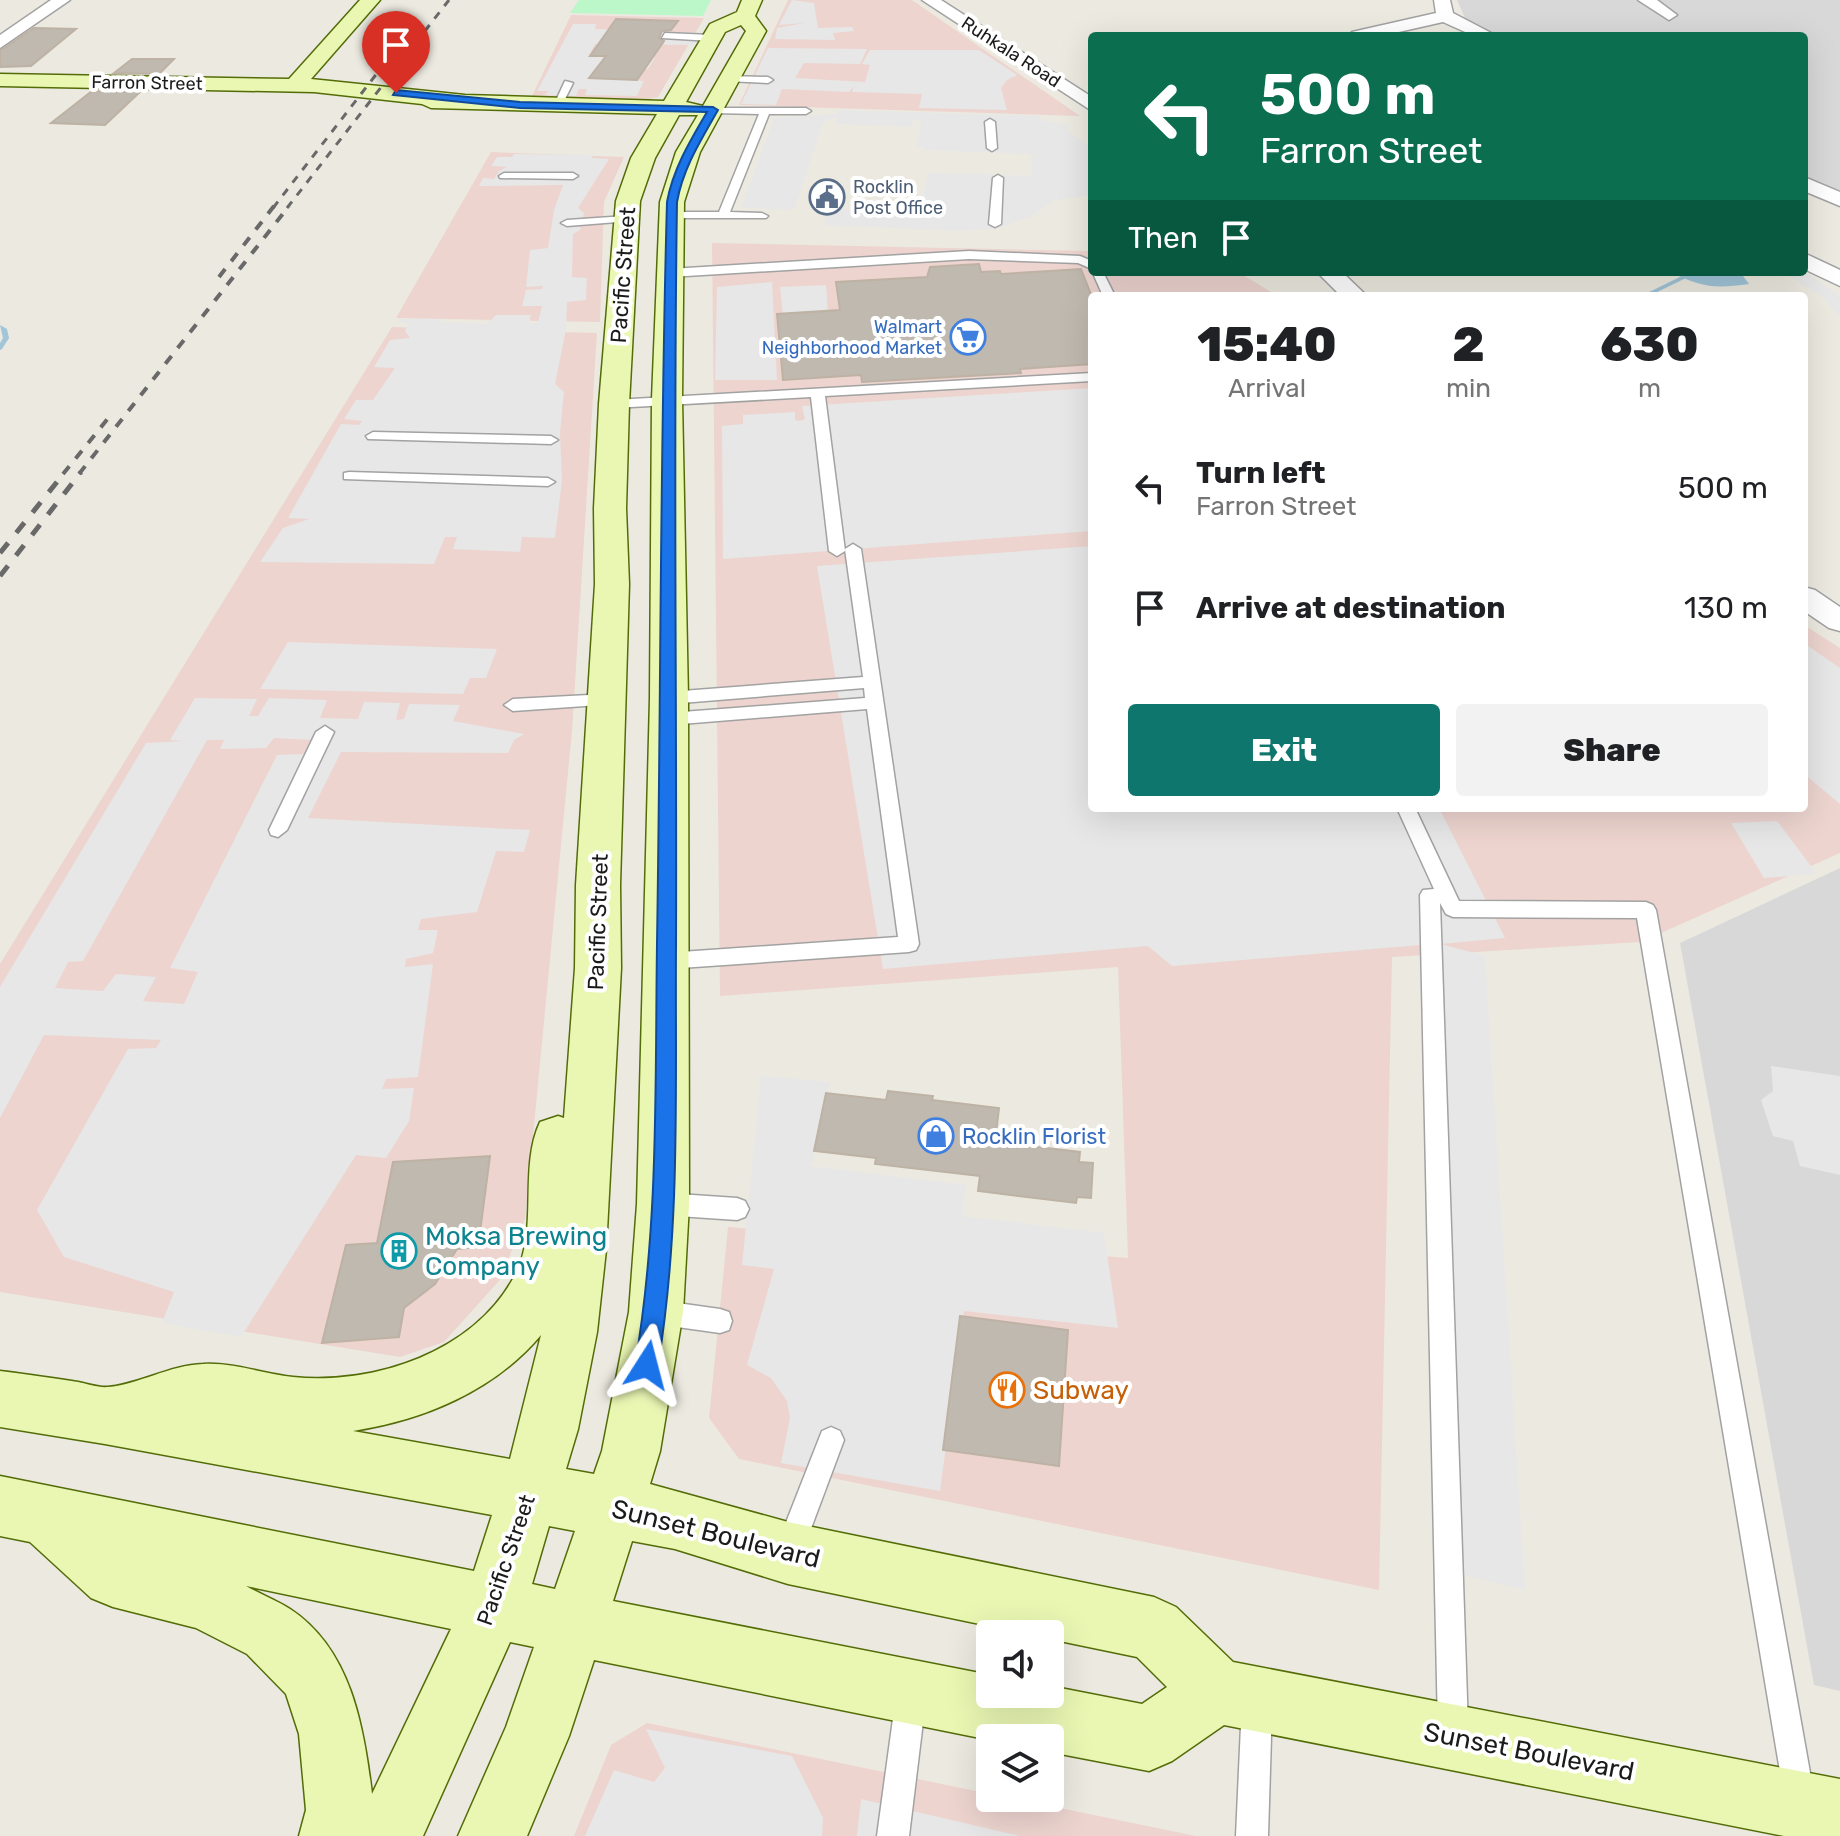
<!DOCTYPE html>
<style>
body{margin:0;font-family:Rubik,sans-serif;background:#f2f2f2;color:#202124;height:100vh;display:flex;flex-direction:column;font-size:30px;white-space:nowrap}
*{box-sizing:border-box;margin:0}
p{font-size:26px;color:#757577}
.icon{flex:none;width:44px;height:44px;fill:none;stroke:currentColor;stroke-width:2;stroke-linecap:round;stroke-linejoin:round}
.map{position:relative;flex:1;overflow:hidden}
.panel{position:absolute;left:1088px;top:292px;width:720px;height:520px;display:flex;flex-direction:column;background:#fff;border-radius:8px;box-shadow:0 8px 32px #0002}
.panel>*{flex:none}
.top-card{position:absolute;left:1088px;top:32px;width:720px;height:244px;border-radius:8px;box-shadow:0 8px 32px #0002;background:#0b6e4f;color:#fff;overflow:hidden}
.tools{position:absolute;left:976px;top:1620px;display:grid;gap:16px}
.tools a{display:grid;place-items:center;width:88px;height:88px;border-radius:8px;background:#fff;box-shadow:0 8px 32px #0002;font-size:40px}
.pin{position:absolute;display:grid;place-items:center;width:68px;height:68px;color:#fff;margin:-82px -34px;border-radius:50% 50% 50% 0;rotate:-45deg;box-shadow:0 0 8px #0007}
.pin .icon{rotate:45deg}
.me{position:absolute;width:88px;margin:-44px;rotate:9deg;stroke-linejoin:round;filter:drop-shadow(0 0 6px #0008)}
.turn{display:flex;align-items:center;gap:28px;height:168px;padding:0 40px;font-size:36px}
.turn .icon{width:104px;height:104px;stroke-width:2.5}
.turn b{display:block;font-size:56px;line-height:68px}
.then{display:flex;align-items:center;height:76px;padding:0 40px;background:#0003;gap:16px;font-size:30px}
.eta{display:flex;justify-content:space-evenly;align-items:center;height:136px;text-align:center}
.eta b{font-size:48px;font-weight:800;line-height:56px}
.cta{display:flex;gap:16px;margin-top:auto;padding:16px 40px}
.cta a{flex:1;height:92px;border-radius:8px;background:#0f766e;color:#fff;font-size:32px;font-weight:800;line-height:92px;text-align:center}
.cta a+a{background:#f2f2f2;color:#202124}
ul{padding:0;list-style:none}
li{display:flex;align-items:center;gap:24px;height:120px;padding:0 40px}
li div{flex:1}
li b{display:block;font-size:30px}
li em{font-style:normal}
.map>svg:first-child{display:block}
</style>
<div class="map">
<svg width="1840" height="1836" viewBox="0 0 1840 1836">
<rect width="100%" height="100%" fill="#eceae0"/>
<g fill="#d9d8d8">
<polygon points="1457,0 1840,0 1840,194 1804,177 1804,36 1500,36 1466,20"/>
<polygon points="1840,868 1840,1691 1814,1685 1680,943"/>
</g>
<g fill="#edd4cf">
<polygon points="788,0 912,0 1080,116 739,105"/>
<polygon points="571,15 704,18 658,97 644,100 531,98"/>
<polygon points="491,152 624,157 604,202 600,322 396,318"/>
<polygon points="712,243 1092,251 1092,272 1238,272 1278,296 1092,296 1092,808 1804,808 1804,625 1840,648 1840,853 1641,942 1392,957 1379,1590 739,1459 709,1418 728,1227 1128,1258 1118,967 720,996"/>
<polygon points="392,327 597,333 572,731 525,1219 499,1281 444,1342 400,1357 0,1292 0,964"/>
<polygon points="647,1723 990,1794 990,1798 1011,1798 1196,1836 574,1836 611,1745"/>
</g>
<polygon fill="#bcf7c9" points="579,0 711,0 703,16 570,13"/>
<g fill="#e7e7e7" fill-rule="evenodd">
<polygon points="792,0 814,3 818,28 852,27 854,31 833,33 835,40 775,39 777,28 804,23 779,25"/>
<polygon points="573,24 596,24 595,29 703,33 697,45 595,44 588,57 655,58 648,69 597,68 590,77 644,81 637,96 585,95 587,89 579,89 576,96 544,95 549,91 537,91"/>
<polygon points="768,48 867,49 860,64 804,63 795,78 865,82 870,65 862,64 870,50 979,50 1017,75 1007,80 1001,88 1007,110 919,108 922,94 852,92 854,86 849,92 782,89 776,105 741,104"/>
<polygon points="840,110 1041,116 1040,120 1070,125 1067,131 1092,147 1092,195 1053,201 1032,216 999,228 959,231 824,225 829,209 909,213 909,216 919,217 928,173 1032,176 1031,154 923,150 923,147 917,147 921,121 914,120 912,127 836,124 837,117 823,122 794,210 741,208 774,118 837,114"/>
<polygon points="514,154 593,155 592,158 609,159 578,208 584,213 580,230 573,234 572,277 587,278 586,300 567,302 566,329 555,384 564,392 560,432 562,480 555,538 522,537 520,552 453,549 457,537 445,537 434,564 260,562 283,528 309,519 288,518 341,424 359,425 362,421 344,419 356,400 373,400 395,368 374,367 390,340 410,338 405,331 409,323 397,322 399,319 440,319 441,322 487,324 496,315 531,315 529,324 538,322 542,306 522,306 526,290 542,289 543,286 526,287 530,250 548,248 554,210 563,185 479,186 483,178 494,179 499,171 507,167 491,166 497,157 512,157"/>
<polygon points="1804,271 1840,296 1840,317 1823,297 1783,272"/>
<polygon points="772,282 777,380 715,380 717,287"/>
<polygon points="826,285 828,313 783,316 780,287"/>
<polygon points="1092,388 1092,531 723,559 722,426 743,424 743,415 795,412 795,420 800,421 805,419 802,406"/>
<polygon points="1092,546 1092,808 1439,808 1505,938 1441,944 1485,956 1525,1590 1459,1574 1432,944 1172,966 1148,946 883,969 817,566"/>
<polygon points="288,642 497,649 486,678 470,678 463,694 260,689"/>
<polygon points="1804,643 1840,668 1840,804 1804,774"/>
<path d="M195,698L257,699L249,716H258L269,698L327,700L320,718L358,719L364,702L400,703L396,720L404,719L409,704L460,705L453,721L524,734L514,740L508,753L341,752L308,818L530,830L524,852L496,851L477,912L421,919L418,930H438L433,953L406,959L405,967L433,964L418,1077L386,1079L382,1089L414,1088L409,1121L386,1158L356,1155L241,1337L162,1323L174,1292L64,1257L37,1210L128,1049L156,1048L161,1040L44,1035L0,1118V987L146,743L184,741L170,740ZM274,738L313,740L305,754L277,755L170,968L198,972L184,1004L143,1001L156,977L116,974L103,991L55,988L68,962L83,961L207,740H224L220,749L266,748Z"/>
<polygon points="1777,821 1817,874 1764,878 1731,823"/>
<polygon points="1771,1066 1840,1076 1840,1175 1800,1166 1793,1141 1773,1136 1761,1100 1773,1091"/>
<polygon points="761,1076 830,1082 811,1166 966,1185 962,1216 1104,1233 1118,1328 964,1311 940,1491 781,1463 790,1418 787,1401 771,1378 747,1365 774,1269 742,1265"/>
<polygon points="646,1729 792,1756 823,1818 822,1836 585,1836 614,1770 654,1782 665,1768"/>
<polygon points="861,1799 1020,1836 857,1836"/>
</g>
<path fill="#a1c5d9" d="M1670,272H1740L1749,284C1714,289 1701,287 1670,272Z"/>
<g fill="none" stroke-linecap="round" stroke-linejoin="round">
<g fill="#a1c5d9" fill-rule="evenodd">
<polygon points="1682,276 1685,278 1684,279 1649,296 1641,296"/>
<polygon points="0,325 7,329 9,338 2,349 0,350 0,343 3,338"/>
</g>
</g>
<g fill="#c0b9b0" stroke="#bdb2a3" stroke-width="2">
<polygon points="616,19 678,21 671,30 662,31 659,38 664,41 637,80 589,78 606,56 590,56"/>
<polygon points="34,28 76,29 31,66 0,67 0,51"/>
<polygon points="132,59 174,59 159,74 114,73"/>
<polygon points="92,91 140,92 105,125 51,123"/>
<polygon points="979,264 981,272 1000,271 1001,274 1081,269 1092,297 1092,364 1020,369 1021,373 862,382 861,375 783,380 777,314 840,310 836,282 927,277 930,267"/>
<polygon points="888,1091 933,1096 932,1100 999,1108 995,1142 1080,1152 1079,1162 1093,1163 1091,1198 1077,1197 1076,1203 978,1191 980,1176 875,1164 876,1158 814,1151 826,1093 886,1100"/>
<polygon points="490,1156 478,1247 457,1249 435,1284 404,1308 399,1337 322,1343 346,1245 377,1243 393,1162"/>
<polygon points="960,1316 1068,1330 1059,1466 943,1450"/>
</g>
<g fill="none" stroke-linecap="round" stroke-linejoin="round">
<defs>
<g id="lane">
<polygon points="665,33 712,35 717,38 712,41 662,38"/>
<polygon points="729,76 768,77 773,80 768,83 726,81"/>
<polygon points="565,81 573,83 560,109 552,109"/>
<polygon points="709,108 806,108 811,111 806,114 769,114 730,212 762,213 768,216 766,218 671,218 665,215 671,212 719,212 759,114 713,113 709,112"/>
<polygon points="990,119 995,122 997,148 992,151 987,148 985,122"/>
<polygon points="504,173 573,173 578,176 573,179 500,178 499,176"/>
<polygon points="998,175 1003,178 1001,224 995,227 989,224 993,178"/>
<polygon points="626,216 630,217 630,221 567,226 561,223 567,220"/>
<polygon points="969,251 1080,256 1092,261 1092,269 1078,263 969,259 670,277 664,273 670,269"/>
<polygon points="1092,271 1103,272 1115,296 1103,296"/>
<polygon points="1092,373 1092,381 825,396 845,551 837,556 829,551 811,397 614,408 607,404 614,400"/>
<polygon points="373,432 551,436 558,440 551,444 368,439 366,436"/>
<polygon points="349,472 548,478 555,482 548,486 344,479 344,473"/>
<polygon points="853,544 861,549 919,944 916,950 909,952 666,969 659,967 656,961 659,955 666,953 898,937 867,709 669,725 660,719 669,713 865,698 864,688 669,704 660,698 669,692 863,677 845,549"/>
<polygon points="608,694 614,696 617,700 614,704 513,711 504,705 513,699"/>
<polygon points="325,726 334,732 287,830 278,837 271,835 269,830 316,732"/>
<polygon points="1397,808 1415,808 1459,901 1646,902 1653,905 1656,910 1814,1795 1810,1806 1799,1810 1788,1806 1784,1795 1637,918 1453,917 1446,914 1440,903 1468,1728 1464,1739 1453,1743 1442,1739 1438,1728 1420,895 1423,890 1434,889"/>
<polygon points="663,1193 737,1198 745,1201 749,1209 745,1217 737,1220 663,1215 655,1212 651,1204 655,1196"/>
<polygon points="656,1300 720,1309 729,1312 732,1321 729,1330 720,1333 656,1324 647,1320 644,1312 647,1304"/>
<polygon points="831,1427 840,1431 844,1440 800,1558 790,1562 780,1558 776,1548 822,1431"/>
<polygon points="911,1682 921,1687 926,1697 909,1836 877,1836 896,1697 901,1687"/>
<polygon points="1257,1689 1267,1694 1272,1704 1268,1836 1236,1836 1242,1704 1247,1694"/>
</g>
<g id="street">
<polygon points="51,0 70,0 0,48 0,35"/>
<polygon points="922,0 941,0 1092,97 1092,111"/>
<polygon points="1434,0 1450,0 1453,13 1497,36 1474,36 1443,22 1381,36 1349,36 1352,32 1436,13"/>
<polygon points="1638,0 1657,0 1677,15 1669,20"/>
<polygon points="1804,177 1840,192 1840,206 1804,191"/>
<polygon points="1804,253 1840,270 1840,286 1804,269"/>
<polygon points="1317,272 1342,272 1367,296 1341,296"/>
<polygon points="1804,587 1815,590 1840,607 1840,631 1829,628 1804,611"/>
</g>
<path id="secondary" d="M360,0H380L311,79L465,95L664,101L710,24L737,12L742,0H762L755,16L766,31L700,152L684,202L682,399L688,698L689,1204L683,1312L660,1451L650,1484L788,1522L1154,1597L1176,1607L1233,1662L1840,1779V1836H1784L1224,1725L1172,1761L1149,1771L1050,1752V1738L990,1740L594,1660L569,1736L527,1836H458L506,1727L534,1647L510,1642L423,1836H299L306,1810L299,1734L286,1694L247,1654L196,1628L113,1607L91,1598L30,1542L0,1536V1476L474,1571L492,1515L105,1444L0,1427V1371C26,1374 52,1378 78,1382C88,1384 99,1388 108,1387C137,1385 170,1365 203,1364C233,1362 263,1374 293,1377C375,1385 473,1352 514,1277C540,1231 518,1169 540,1122L558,1116L564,1118L575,968L576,885L595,584L594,508L599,404L616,201L631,158L657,114L431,108L422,104L314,92L0,86V74L289,79ZM741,25L746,31L703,106L686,102L725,32ZM679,115H698L676,152L660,202L652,399L650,698L637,1204L629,1312L602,1451L594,1474L566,1469L578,1429L597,1332L606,1250L621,968L620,885L629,584L626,508L629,404L640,201L655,158ZM541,1335L510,1459L353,1431C424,1420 494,1391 541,1335ZM549,1526L575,1531L555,1589L532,1584ZM632,1541L675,1549L788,1584L1028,1634H1050V1639L1137,1657L1167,1687L1142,1704L1050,1686V1694H990V1675L613,1601ZM246,1586L451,1629L372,1794C364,1727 351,1649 290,1609C276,1600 260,1594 246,1586Z"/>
</defs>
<use href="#lane" stroke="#a2a2a2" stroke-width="3"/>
<use href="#street" stroke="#a2a2a2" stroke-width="3"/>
<use href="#secondary" stroke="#536c08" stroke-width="3"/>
<use href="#lane" fill="#fff" fill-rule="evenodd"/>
<use href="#street" fill="#fff" fill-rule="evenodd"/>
<use href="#secondary" fill="#eaf7b3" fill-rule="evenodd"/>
<g stroke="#696969" stroke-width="3" stroke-dasharray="8 8" stroke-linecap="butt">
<polyline points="273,208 378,72"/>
<polyline points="287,208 449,0"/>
</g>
<g stroke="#696969" stroke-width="4" stroke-dasharray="10 10" stroke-linecap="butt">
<polyline points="219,277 274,206"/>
<polyline points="63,474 110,416"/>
<polyline points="79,474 289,206"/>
</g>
<g stroke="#696969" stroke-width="5" stroke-dasharray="13 13" stroke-linecap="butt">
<polyline points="0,553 65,472"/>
<polyline points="0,576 81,472"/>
</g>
</g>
<path fill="#1a73e8" stroke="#114b97" stroke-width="2" d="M396,90L520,102L713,107L718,110C701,140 683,168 677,202C673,449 677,697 676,944C675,1084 681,1227 658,1365L655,1374L647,1377L639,1374L635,1365C659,1227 655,1084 657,944C661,697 660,449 667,202C673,169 690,141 707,112L520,108L393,95Z"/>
<defs>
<symbol id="civic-ring" viewBox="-11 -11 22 22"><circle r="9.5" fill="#fff" stroke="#5c6f8a" stroke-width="1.5"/><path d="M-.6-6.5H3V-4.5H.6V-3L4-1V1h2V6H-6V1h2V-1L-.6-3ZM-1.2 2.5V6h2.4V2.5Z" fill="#5c6f8a"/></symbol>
<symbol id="supermarket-ring" viewBox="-11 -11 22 22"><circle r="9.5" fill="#fff" stroke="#3f7fe0" stroke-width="1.5"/><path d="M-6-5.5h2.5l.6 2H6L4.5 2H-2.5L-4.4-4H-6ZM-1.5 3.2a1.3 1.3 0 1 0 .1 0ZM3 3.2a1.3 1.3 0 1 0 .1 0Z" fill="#3f7fe0"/></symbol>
<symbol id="shop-ring" viewBox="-11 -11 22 22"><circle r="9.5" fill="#fff" stroke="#3f7fe0" stroke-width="1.5"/><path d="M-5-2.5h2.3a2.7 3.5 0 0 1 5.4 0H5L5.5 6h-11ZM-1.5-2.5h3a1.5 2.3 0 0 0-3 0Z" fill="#3f7fe0"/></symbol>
<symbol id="building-ring" viewBox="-11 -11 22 22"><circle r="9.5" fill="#fff" stroke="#0f9aa8" stroke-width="1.5"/><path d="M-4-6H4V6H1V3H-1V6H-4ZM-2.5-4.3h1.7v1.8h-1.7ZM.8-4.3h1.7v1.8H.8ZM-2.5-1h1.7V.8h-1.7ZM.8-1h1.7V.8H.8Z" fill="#0f9aa8"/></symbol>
<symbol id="restaurant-ring" viewBox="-11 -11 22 22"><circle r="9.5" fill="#fff" stroke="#e8710a" stroke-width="1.5"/><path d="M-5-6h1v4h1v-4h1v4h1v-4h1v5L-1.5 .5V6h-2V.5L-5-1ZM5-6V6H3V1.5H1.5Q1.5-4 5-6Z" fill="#e8710a"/></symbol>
</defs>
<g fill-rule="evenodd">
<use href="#civic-ring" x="807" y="177" width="40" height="40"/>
<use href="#supermarket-ring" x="948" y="317" width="40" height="40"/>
<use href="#shop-ring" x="916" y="1116" width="40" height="40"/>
<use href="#building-ring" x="379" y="1231" width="40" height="40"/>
<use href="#restaurant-ring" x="987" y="1370" width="40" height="40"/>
</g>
<g text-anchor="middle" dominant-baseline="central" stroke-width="8" stroke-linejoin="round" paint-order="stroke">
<g font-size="18" fill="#1b1b1b" stroke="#fff">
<text transform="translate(1011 52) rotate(33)">Ruhkala Road</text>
<text transform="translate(147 83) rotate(1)">Farron Street</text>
</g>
<g font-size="18" fill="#4e5e75" stroke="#fff" text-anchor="start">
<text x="853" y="187">Rocklin<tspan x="853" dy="21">Post Office</tspan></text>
</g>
<g font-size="18" fill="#366cbe" stroke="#fff" text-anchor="end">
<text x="942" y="327">Walmart<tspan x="942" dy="21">Neighborhood Market</tspan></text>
</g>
<g font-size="22" fill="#1b1b1b" stroke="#fff">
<text transform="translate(623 275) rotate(-86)">Pacific Street</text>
<text transform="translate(598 922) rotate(-88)">Pacific Street</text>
<text transform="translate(506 1560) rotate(-71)">Pacific Street</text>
</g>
<g font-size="22" fill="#366cbe" stroke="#fff" text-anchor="start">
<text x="962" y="1136">Rocklin Florist</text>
</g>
<g font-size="26" fill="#0d838f" stroke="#fff" text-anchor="start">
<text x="425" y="1236">Moksa Brewing<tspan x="425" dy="30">Company</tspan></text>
</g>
<g font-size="26" fill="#c56008" stroke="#fff" text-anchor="start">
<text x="1033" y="1390">Subway</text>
</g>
<g font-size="26" fill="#1b1b1b" stroke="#fff">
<text transform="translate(716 1534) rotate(14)">Sunset Boulevard</text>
<text transform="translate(1529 1752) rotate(11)">Sunset Boulevard</text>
</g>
</g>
</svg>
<div class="tools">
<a><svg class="icon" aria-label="sound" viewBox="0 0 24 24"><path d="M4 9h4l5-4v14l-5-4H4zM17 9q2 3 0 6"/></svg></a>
<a><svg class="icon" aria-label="layers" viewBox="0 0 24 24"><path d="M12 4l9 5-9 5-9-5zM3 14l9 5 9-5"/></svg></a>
</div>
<div class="pin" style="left:396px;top:93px;background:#d93025"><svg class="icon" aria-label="arrive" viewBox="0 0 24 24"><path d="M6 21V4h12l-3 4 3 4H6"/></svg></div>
<svg class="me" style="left:647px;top:1365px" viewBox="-20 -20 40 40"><path d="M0-17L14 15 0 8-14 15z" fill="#1a73e8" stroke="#fff" stroke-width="4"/></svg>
<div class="top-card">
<div class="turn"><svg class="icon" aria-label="left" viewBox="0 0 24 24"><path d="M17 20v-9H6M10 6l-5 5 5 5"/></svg><div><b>500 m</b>Farron Street</div></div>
<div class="then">Then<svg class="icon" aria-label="arrive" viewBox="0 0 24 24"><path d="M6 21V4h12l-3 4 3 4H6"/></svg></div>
</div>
<section class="panel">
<div class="eta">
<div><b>15:40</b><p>Arrival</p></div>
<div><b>2</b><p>min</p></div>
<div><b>630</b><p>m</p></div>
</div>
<ul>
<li><svg class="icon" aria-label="left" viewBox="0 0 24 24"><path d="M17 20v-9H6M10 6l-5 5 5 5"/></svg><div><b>Turn left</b><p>Farron Street</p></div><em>500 m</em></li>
<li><svg class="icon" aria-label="arrive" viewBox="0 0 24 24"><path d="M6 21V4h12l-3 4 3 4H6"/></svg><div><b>Arrive at destination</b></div><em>130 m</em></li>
</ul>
<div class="cta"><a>Exit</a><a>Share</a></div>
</section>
</div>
